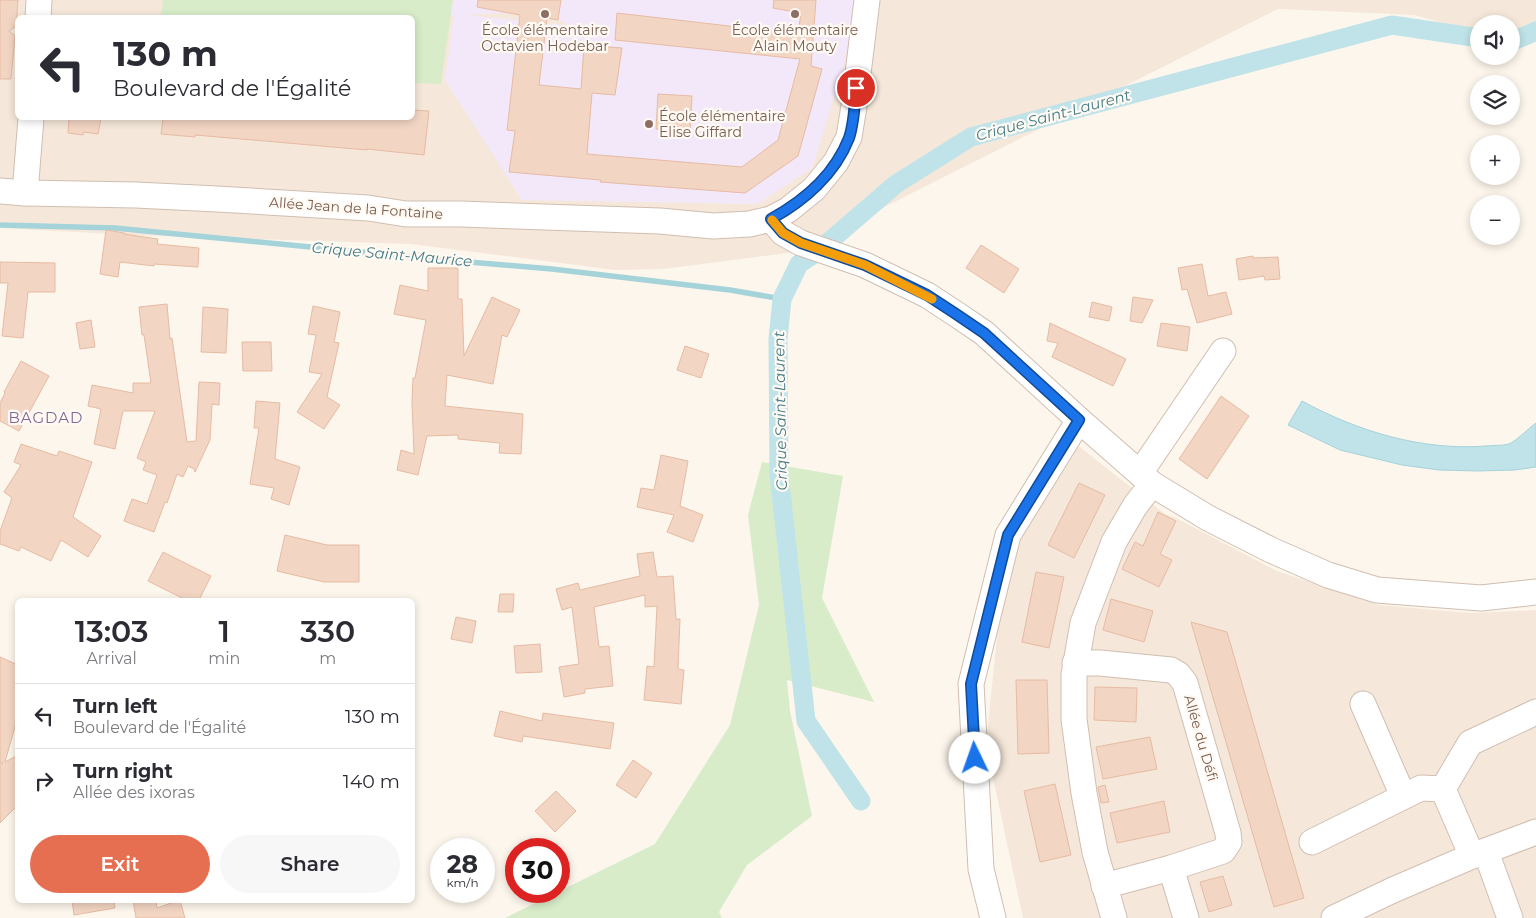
<!DOCTYPE html>
<meta charset="utf-8">
<style>
body{margin:0;font-family:Montserrat,sans-serif;background:#f7f7f7;color:#2b2b33;height:100vh;display:flex;flex-direction:column;font-size:19px;white-space:nowrap}
*{box-sizing:border-box;margin:0}
p{font-size:16px;color:#7c7c81}
.icon{flex:none;width:28px;height:28px;fill:none;stroke:currentColor;stroke-width:2;stroke-linecap:round;stroke-linejoin:round}
.map{position:relative;flex:1;overflow:hidden}
.side{position:absolute;left:15px;top:598px;width:400px;height:305px;display:flex;flex-direction:column;background:#fff;border-radius:8px;box-shadow:0 2px 8px #0003}
.side>*{flex:none}
.banner{position:absolute;left:15px;top:15px;width:400px;height:105px;border-radius:8px;box-shadow:0 2px 8px #0003;background:#fff;color:#2b2b33;overflow:hidden}
.tools{position:absolute;left:1470px;top:15px;display:grid;gap:10px}
.tools a{display:grid;place-items:center;width:50px;height:50px;border-radius:50%;background:#fff;box-shadow:0 2px 8px #0003;font-size:25px}
.speed{position:absolute;left:430px;top:838px;display:flex;gap:10px;font-size:25px;font-weight:700;text-align:center}
.speed>*{display:grid;place-content:center;width:65px;height:65px;border-radius:50%;background:#fff;box-shadow:0 2px 8px #0003;line-height:1}
.speed small{font-size:12px;font-weight:400}
.speed .limit{border:8px solid #d22;background:#fff;color:#111}
.pin{position:absolute;display:grid;place-items:center;width:42px;height:42px;color:#fff;margin:-21px;border:2px solid #fff;border-radius:50%;box-shadow:0 1px 5px #0007}
.me{position:absolute;width:55px;margin:-28px;rotate:357deg;stroke-linejoin:round;filter:drop-shadow(0 0 4px #0008)}
.turn{display:flex;align-items:center;gap:18px;height:105px;padding:0 15px;font-size:22px}
.turn .icon{width:65px;height:65px;stroke-width:2.5}
.turn b{display:block;font-size:35px;line-height:42px}
.eta{display:flex;justify-content:space-evenly;align-items:center;height:85px;text-align:center}
.eta b{font-size:30px;font-weight:600;line-height:35px}
.primary-button{display:flex;gap:10px;margin-top:auto;padding:10px 15px}
.primary-button a{flex:1;height:58px;border-radius:30px;background:#e76f51;color:#fff;font-size:20px;font-weight:600;line-height:58px;text-align:center}
.primary-button a+a{background:#f7f7f7;color:#2b2b33}
ul{padding:0;list-style:none}
li{display:flex;align-items:center;gap:15px;height:65px;padding:0 15px;border-top:1px solid #e1e1e2}
li div{flex:1}
li b{display:block;font-size:19px}
li em{font-style:normal}
.map>svg:first-child{display:block}
</style>
<div class="map">
<svg width="1536" height="918" viewBox="0 0 1536 918">
<rect width="100%" height="100%" fill="#fdf6ec"/>
<g fill="#f5e8da" fill-rule="evenodd">
<path d="M0,0H1536V31L1511,42V24H1479V34L1415,15L1278,9L795,252L664,269L615,270L411,244L131,235L0,228ZM18,18H412V118H18Z"/>
<polygon points="1076,444 1165,514 1176,518 1277,571 1379,605 1471,613 1536,610 1536,918 1023,918 986,745 1004,567"/>
</g>
<path fill="#f3e8fa" fill-rule="evenodd" d="M453,0H854L851,28L844,65L812,168L758,204L522,200L445,80L454,15H451ZM505,13L558,20L574,26L466,15Z"/>
<g fill="#d8ecc9">
<polygon points="163,0 453,0 441,84 413,83 412,18 161,17"/>
<polygon points="762,462 843,476 822,598 874,702 787,680 790,711 812,816 747,865 719,912 722,918 505,918 655,844 730,725 759,605 748,515"/>
</g>
<path fill="#bfe3e8" stroke="#a5d3da" d="M1302,401C1357,431 1422,451 1486,446C1493,445 1502,446 1509,444C1516,441 1529,428 1536,423V467L1515,470L1477,471L1439,470L1402,465L1340,450L1288,425Z"/>
<g fill="none" stroke-linecap="round" stroke-linejoin="round">
<polyline stroke="#a5d3da" stroke-width="5.5" points="0,225 115,228 434,259 552,269 730,290 782,299"/>
<g stroke="#bfe3e8" stroke-width="19">
<polyline points="1511,42 1536,31"/>
<polyline points="861,801 806,721 779,474 778,339 782,299 799,264 817,252 896,184 971,137 1392,25 1479,38"/>
</g>
</g>
<g fill="#f3d5c3" stroke="#e6bba3">
<polygon points="0,0 18,0 16,26 9,31 15,36 11,79 0,79"/>
<polygon points="478,0 561,0 558,20 547,18 539,85 581,89 584,45 622,48 615,95 592,93 587,154 742,167 778,140 800,59 615,40 617,13 798,34 801,13 773,8 774,0 816,0 811,66 822,69 798,156 745,193 600,182 601,180 509,172 515,131 507,130 520,15 477,7"/>
<polygon points="658,94 692,96 690,131 656,129"/>
<polygon points="412,110 429,111 424,155 367,149 367,150 253,140 195,135 195,137 161,134 163,118 412,118"/>
<polygon points="69,118 101,118 98,134 84,132 83,135 68,133"/>
<polygon points="106,230 124,233 124,234 158,239 157,244 199,248 198,267 154,264 154,266 120,262 118,277 100,274"/>
<polygon points="981,245 1019,269 1004,293 966,268"/>
<polygon points="1253,256 1253,258 1278,257 1280,279 1265,280 1264,276 1239,280 1236,259"/>
<polygon points="0,262 55,263 55,292 28,292 23,338 2,336 8,283 0,283"/>
<polygon points="1202,264 1208,296 1226,292 1232,314 1197,323 1187,289 1182,290 1178,268"/>
<polygon points="428,268 458,268 458,299 462,299 464,356 492,297 520,310 507,337 502,335 493,384 447,375 445,406 523,414 521,454 499,453 500,443 458,439 458,435 427,436 418,475 397,470 401,450 414,454 412,402 413,378 415,378 426,320 394,314 400,285 428,291"/>
<polygon points="1133,297 1153,300 1142,323 1130,321"/>
<polygon points="1092,302 1112,307 1109,321 1089,317"/>
<polygon points="167,304 170,339 172,338 187,442 196,441 199,382 220,383 219,405 212,404 210,440 195,472 194,469 188,466 183,477 177,474 167,503 165,502 154,532 124,521 132,499 147,504 157,475 143,470 146,462 137,458 155,411 123,411 115,449 94,444 101,409 88,406 92,385 133,393 133,383 151,383 144,335 142,335 139,307"/>
<polygon points="313,306 340,312 334,342 339,343 327,397 340,405 324,429 297,412 322,374 309,372 316,335 308,334"/>
<polygon points="203,307 228,309 226,353 201,352"/>
<polygon points="91,320 95,347 80,349 76,323"/>
<polygon points="1050,323 1126,359 1113,386 1052,357 1058,343 1047,341"/>
<polygon points="1161,323 1190,327 1187,351 1157,346"/>
<polygon points="242,342 271,342 272,371 243,371"/>
<polygon points="685,346 709,354 701,378 677,370"/>
<polygon points="21,361 49,376 19,431 0,421 0,403 5,393 4,392"/>
<polygon points="1221,396 1249,416 1207,479 1179,459"/>
<polygon points="256,401 280,403 275,459 300,467 289,505 271,499 274,488 250,484 259,428 254,428"/>
<polygon points="21,444 57,456 59,451 92,462 73,517 101,536 88,557 61,540 51,561 21,547 19,551 0,544 0,531 12,498 4,492 21,465 14,462"/>
<polygon points="661,455 688,461 680,506 703,515 693,542 667,532 674,515 637,507 641,488 654,490"/>
<polygon points="1079,483 1105,495 1074,558 1048,545"/>
<polygon points="1158,512 1176,521 1160,554 1172,560 1159,587 1122,569 1135,542 1143,546"/>
<polygon points="285,535 327,545 359,545 359,582 324,582 277,571"/>
<polygon points="163,552 211,576 199,600 186,600 148,581"/>
<polygon points="653,552 657,577 673,576 676,619 680,619 678,669 684,670 681,704 644,700 647,666 654,667 657,606 645,607 645,595 594,607 599,647 609,646 613,686 585,689 585,693 564,697 559,667 579,664 572,607 562,610 556,589 578,583 580,590 640,576 637,554"/>
<polygon points="1036,572 1064,577 1049,648 1022,642"/>
<polygon points="500,594 514,594 513,612 498,612"/>
<polygon points="1111,599 1153,611 1144,642 1103,630"/>
<polygon points="456,617 476,621 472,643 451,639"/>
<polygon points="1191,622 1227,632 1304,898 1274,907"/>
<polygon points="540,644 542,672 516,673 514,646"/>
<polygon points="0,657 18,665 18,716 5,762 18,755 18,805 0,823 0,765 3,763 0,763"/>
<polygon points="1016,680 1047,680 1049,753 1018,754"/>
<polygon points="1095,687 1137,688 1136,722 1094,720"/>
<polygon points="500,711 542,721 543,713 614,723 610,749 523,736 522,742 494,736"/>
<polygon points="1150,737 1157,769 1103,779 1096,747"/>
<polygon points="633,760 652,773 636,798 616,785"/>
<polygon points="1055,784 1071,855 1040,862 1024,791"/>
<polygon points="1105,785 1109,802 1101,803 1098,787"/>
<polygon points="556,791 576,811 555,832 535,811"/>
<polygon points="1164,801 1170,832 1117,843 1110,813"/>
<polygon points="1223,876 1232,905 1209,912 1200,882"/>
<polygon points="72,900 114,900 115,908 74,915"/>
<polygon points="133,900 156,900 157,908 180,900 185,918 136,918"/>
</g>
<g fill="none" stroke-linecap="round" stroke-linejoin="round">
<defs>
<g id="minor">
<polyline points="38,18 39,0"/>
<polyline points="0,191 25,193 136,195 217,199 368,208 406,214 461,214 660,221 713,226 749,224 771,219 788,210 814,189 836,162 849,137 854,106 867,0"/>
<polyline points="25,193 31,118"/>
<polyline points="771,219 783,233 801,243 865,265 927,295 956,314 984,333 1079,420 1152,484 1208,518 1271,550 1328,575 1377,590 1481,598 1536,592"/>
<polyline points="1140,473 1223,351"/>
<polyline points="1075,663 1100,663 1171,670 1178,674 1185,683 1228,833 1229,842 1223,851 1171,868 1104,886"/>
<polyline points="1363,704 1403,796"/>
<polyline points="1443,789 1470,743 1536,712"/>
<polyline points="1312,842 1421,788 1443,789 1472,856"/>
<polyline points="1486,852 1510,918"/>
<polyline points="1171,868 1186,918"/>
<polyline points="993,918 981,869 971,684 1008,535 1079,420"/>
<polyline points="1114,918 1095,852 1084,793 1074,719 1074,675 1083,623 1114,542 1135,506 1152,484"/>
<polyline points="1334,918 1393,890 1472,856 1536,832"/>
</g>
</defs>
<use href="#minor" stroke="#d1beb0" stroke-width="27"/>
<use href="#minor" stroke="#fff" stroke-width="25"/>
</g>
<g fill="none" stroke-linecap="round" stroke-linejoin="round">
<defs>
<path id="route" d="M856,88C855,104 854,123 849,138C835,174 804,201 771,219L783,233L801,243L865,265L927,295L956,314L984,333L1079,420L1008,535L971,684L975,758"/>
</defs>
<use href="#route" stroke="#114b97" stroke-width="12"/>
<use href="#route" stroke="#1a73e8" stroke-width="9"/>
<polyline stroke="#f59e0b" stroke-width="9" points="772,220 783,233 801,243 865,265 932,299"/>
</g>
<g fill="#8d6e63" stroke="#fffaf3" stroke-width="2">
<circle cx="545" cy="14" r="5"/>
<circle cx="795" cy="14" r="5"/>
<circle cx="649" cy="124" r="5"/>
</g>
<g text-anchor="middle" dominant-baseline="central" stroke-width="4.5" stroke-linejoin="round" paint-order="stroke">
<g font-size="14" fill="#785e54" stroke="#fffaf3">
<text x="545" y="30">École élémentaire<tspan x="545" dy="16">Octavien Hodebar</tspan></text>
<text x="795" y="30">École élémentaire<tspan x="795" dy="16">Alain Mouty</tspan></text>
<text x="659" y="116" text-anchor="start">École élémentaire<tspan x="659" dy="16">Elise Giffard</tspan></text>
</g>
<g font-size="14" fill="#7a5c4d" stroke="#fffaf3">
<text transform="translate(356 208) rotate(4)">Allée Jean de la Fontaine</text>
<text transform="translate(1201 738) rotate(74)">Allée du Défi</text>
</g>
<g font-size="15" font-style="italic" fill="#437c86" stroke="#fffaf3">
<text transform="translate(1053 115) rotate(-15)">Crique Saint-Laurent</text>
<text transform="translate(392 254) rotate(5)">Crique Saint-Maurice</text>
<text transform="translate(780 411) rotate(-91)">Crique Saint-Laurent</text>
</g>
<g font-size="15" letter-spacing="1" fill="#846695" stroke="#fffaf3">
<text x="46" y="417">BAGDAD</text>
</g>
</g>
</svg>
<div class="tools">
<a><svg class="icon" aria-label="sound" viewBox="0 0 24 24"><path d="M4 9h4l5-4v14l-5-4H4zM17 9q2 3 0 6"/></svg></a>
<a><svg class="icon" aria-label="layers" viewBox="0 0 24 24"><path d="M12 4l9 5-9 5-9-5zM3 14l9 5 9-5"/></svg></a>
<a>+</a>
<a>−</a>
</div>
<div class="speed"><div>28<small>km/h</small></div><div class="limit">30</div></div>
<div class="pin" style="left:856px;top:88px;background:#d93025"><svg class="icon" aria-label="arrive" viewBox="0 0 24 24"><path d="M6 21V4h12l-3 4 3 4H6"/></svg></div>
<svg class="me" style="left:975px;top:758px" viewBox="-20 -20 40 40"><circle r="19" fill="#fff"/><path d="M0-13L10 11 0 6-10 11z" fill="#1a73e8"/></svg>
<div class="banner">
<div class="turn"><svg class="icon" aria-label="left" viewBox="0 0 24 24"><path d="M17 20v-9H6M10 6l-5 5 5 5"/></svg><div><b>130 m</b>Boulevard de l'Égalité</div></div>
</div>
<section class="side">
<div class="eta">
<div><b>13:03</b><p>Arrival</p></div>
<div><b>1</b><p>min</p></div>
<div><b>330</b><p>m</p></div>
</div>
<ul>
<li><svg class="icon" aria-label="left" viewBox="0 0 24 24"><path d="M17 20v-9H6M10 6l-5 5 5 5"/></svg><div><b>Turn left</b><p>Boulevard de l'Égalité</p></div><em>130 m</em></li>
<li><svg class="icon" aria-label="right" viewBox="0 0 24 24"><path d="M7 20v-9h11M14 6l5 5-5 5"/></svg><div><b>Turn right</b><p>Allée des ixoras</p></div><em>140 m</em></li>
</ul>
<div class="primary-button"><a>Exit</a><a>Share</a></div>
</section>
</div>
